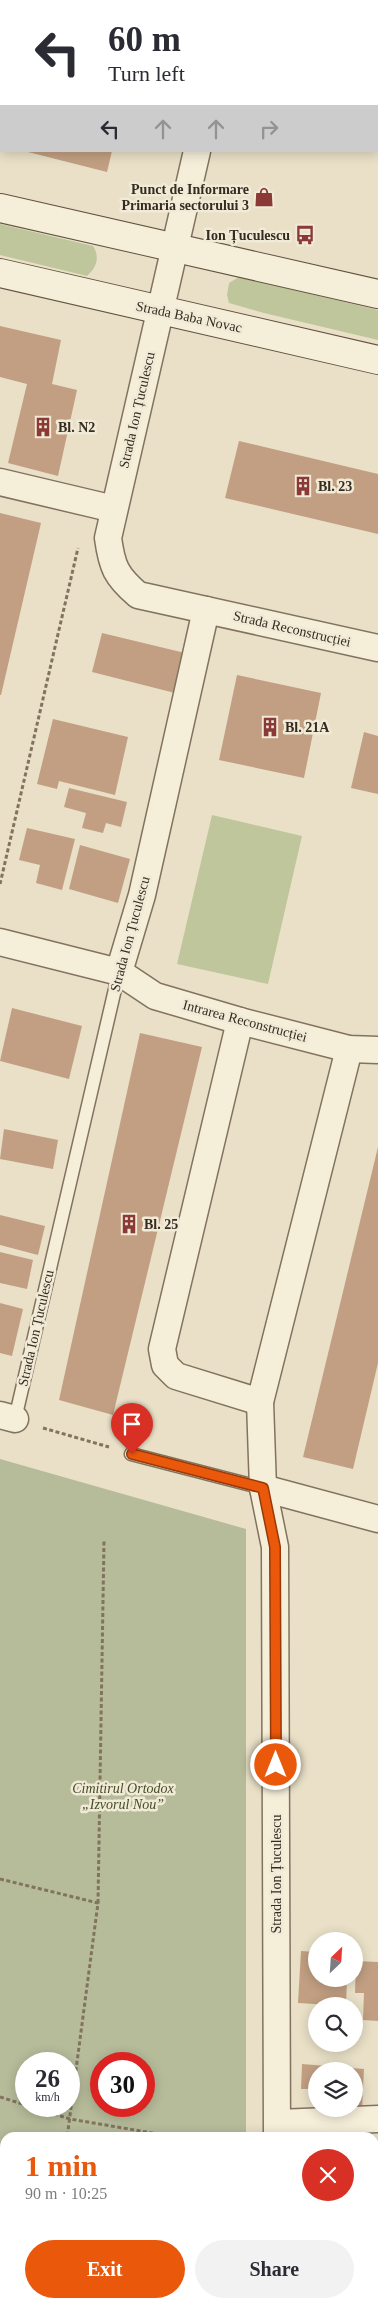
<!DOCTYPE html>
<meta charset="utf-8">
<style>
body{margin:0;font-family:"Times New Roman",serif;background:#f2f2f3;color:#2b2b33;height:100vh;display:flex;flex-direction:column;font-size:19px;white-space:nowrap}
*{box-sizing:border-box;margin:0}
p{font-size:16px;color:#7c7c81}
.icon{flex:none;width:28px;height:28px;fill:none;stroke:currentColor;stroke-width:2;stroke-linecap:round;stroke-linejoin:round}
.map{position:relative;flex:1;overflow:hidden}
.side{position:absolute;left:0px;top:2132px;width:379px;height:176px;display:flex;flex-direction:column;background:#fff;border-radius:15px 15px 0 0;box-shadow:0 2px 12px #0003}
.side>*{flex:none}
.top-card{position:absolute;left:0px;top:0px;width:379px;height:152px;box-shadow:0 2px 12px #0003;background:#fff;color:#2b2b33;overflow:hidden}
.needle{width:32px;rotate:25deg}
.tools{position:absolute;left:308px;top:1932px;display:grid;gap:10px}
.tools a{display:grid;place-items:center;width:55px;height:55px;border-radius:50%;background:#fff;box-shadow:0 2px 12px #0003;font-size:25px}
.speed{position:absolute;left:15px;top:2052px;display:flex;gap:10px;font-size:25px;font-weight:700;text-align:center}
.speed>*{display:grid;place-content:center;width:65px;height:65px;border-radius:50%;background:#fff;box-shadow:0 2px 12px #0003;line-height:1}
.speed small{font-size:12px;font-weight:400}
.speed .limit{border:8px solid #d22;background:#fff;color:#111}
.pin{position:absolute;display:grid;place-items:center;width:42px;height:42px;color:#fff;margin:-51px -21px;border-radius:50% 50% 50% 0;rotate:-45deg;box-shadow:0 0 5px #0007}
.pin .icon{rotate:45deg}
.me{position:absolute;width:55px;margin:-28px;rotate:0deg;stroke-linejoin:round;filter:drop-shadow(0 0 4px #0008)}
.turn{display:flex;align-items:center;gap:18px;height:105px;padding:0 25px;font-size:22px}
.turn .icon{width:65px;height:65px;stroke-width:2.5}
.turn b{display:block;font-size:35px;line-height:42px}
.lanes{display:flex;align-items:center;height:48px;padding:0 25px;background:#0003;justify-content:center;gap:25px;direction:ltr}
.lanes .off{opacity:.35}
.round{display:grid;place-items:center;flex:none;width:52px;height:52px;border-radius:26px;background:#f2f2f3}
.overview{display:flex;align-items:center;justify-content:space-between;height:85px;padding:0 25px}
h1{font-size:30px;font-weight:700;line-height:38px;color:#ea580c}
.cta{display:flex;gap:10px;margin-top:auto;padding:10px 25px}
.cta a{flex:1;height:58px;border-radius:30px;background:#ea580c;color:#fff;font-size:20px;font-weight:700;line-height:58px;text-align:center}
.cta a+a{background:#f2f2f3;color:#2b2b33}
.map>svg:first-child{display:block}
</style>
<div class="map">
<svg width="378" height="2308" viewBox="0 0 378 2308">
<rect width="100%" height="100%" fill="#e9e0c7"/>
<g fill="#bfc69c">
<path d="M0,224L93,246C100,257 97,267 87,276L0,255Z"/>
<polygon points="239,277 378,310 378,340 264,313 229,303 227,295 229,283"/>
<polygon points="212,815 302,836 268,984 177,964"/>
</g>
<path fill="#b6bc9a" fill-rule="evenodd" d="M0,1459L246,1529V2137L5,2138V2304H246V2308H0ZM26,2064H69V2106H26ZM101,2064H144V2106H101Z"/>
<g fill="#c29f82">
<polygon points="24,151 112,151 107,172"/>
<polygon points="0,326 61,340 52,384 77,390 58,476 8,463 27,384 0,377"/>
<polygon points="239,441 378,474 378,534 225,498"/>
<polygon points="0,513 41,523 1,695 0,695"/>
<polygon points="102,633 185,653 175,693 92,672"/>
<polygon points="237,675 321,693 304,778 219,760"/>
<polygon points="53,719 128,737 115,795 59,781 57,789 37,784"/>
<polygon points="364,732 378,736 378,794 351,788"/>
<polygon points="69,788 127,802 121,827 106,823 103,833 82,828 86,813 64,807"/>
<polygon points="27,828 75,839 62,890 36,883 40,865 19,860"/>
<polygon points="80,845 130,859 118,903 69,889"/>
<polygon points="12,1008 82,1026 69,1079 0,1061"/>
<polygon points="140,1033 202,1047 113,1415 59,1400"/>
<polygon points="4,1129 58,1140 53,1169 0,1159"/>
<polygon points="378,1147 378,1363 353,1469 303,1457"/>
<polygon points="0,1215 45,1226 38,1255 0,1245"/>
<polygon points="0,1252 33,1260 27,1289 0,1283"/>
<polygon points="0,1303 23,1309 12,1356 0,1353"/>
<polygon points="301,1951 316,1952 316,1979 347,1979 346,2006 298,2003"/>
<polygon points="356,1961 378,1962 378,2021 363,2020 364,1993 355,1993"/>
<polygon points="302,2064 364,2069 362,2111 354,2109 354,2071 316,2071 316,2089 301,2089"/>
<rect x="374" y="2262" width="4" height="39"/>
</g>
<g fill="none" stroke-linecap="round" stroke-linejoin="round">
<defs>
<g id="service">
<polyline points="15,1419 119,972"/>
<polyline points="131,1454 263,1488"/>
</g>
<g id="minor">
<polyline points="232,1 232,0"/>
<path d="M197,151L108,538C112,567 116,576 138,595L378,648"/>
<polyline points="0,482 114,509"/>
<polyline points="0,942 119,972 155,996 240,1021 349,1049 378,1050"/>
<polyline points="119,972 142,895 206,610"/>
<polyline points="240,1021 162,1349 165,1365 176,1376 260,1402"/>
<polyline points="0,1415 15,1419"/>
<polyline points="263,1488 378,1519"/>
<polyline points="278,2123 378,2119"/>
<polyline points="277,2138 275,1547 263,1488 260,1402 349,1049"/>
<polyline points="276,2308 276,2304"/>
</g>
<g id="secondary">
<polyline points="0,208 378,294"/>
<polyline points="0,273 378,360"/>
</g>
</defs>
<use href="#service" stroke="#82735f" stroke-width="15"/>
<use href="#minor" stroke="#82735f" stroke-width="29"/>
<use href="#secondary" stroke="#645442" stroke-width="30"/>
<g stroke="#82735f" stroke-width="3" stroke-dasharray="4 2.5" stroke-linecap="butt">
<polyline points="0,884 78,548"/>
<polyline points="43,1428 109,1447"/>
<polyline points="0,1879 98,1903 67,2138"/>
<polyline points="98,1903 104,1541"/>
<polyline points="0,2097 26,2105"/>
<polyline points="29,2106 70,2119 182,2138"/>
<polyline points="0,2273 5,2275"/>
<polyline points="110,2304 116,2305"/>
<polyline points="38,2308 39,2304"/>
</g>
<use href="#service" stroke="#f5eed9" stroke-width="12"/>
<use href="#minor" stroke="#f5eed9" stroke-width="26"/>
<use href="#secondary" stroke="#f5eed9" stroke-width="28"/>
</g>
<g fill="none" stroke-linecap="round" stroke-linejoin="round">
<defs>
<polyline id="route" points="132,1454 263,1488 275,1547 276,1765"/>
</defs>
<use href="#route" stroke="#983908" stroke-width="12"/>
<use href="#route" stroke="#ea580c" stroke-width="9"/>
</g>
<defs>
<symbol id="shop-bare" viewBox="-9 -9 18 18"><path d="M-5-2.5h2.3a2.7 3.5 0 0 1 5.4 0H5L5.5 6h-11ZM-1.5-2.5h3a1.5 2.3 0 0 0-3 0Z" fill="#8a3936" stroke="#f1ead6" stroke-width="2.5" paint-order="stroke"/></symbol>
<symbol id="bus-bare" viewBox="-9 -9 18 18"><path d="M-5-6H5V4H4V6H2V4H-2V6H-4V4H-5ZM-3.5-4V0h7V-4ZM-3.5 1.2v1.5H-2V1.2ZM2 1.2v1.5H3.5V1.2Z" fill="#8a3936" stroke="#f1ead6" stroke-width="2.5" paint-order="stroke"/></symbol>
<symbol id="building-bare" viewBox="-9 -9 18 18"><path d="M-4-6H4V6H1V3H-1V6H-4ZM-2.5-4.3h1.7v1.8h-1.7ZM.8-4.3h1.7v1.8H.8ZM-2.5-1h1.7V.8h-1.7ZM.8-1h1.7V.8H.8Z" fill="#8a3936" stroke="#f1ead6" stroke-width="2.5" paint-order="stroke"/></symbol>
</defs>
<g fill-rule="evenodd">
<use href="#shop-bare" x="250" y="183" width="28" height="28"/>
<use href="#bus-bare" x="291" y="221" width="28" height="28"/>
<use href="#building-bare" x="29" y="413" width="28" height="28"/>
<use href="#building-bare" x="289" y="472" width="28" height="28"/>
<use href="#building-bare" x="256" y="713" width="28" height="28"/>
<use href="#building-bare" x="115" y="1210" width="28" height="28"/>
</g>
<g text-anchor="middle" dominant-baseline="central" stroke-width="5" stroke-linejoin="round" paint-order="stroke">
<g font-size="14" font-weight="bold" fill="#352b21" stroke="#f1ead6" text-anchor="start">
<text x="249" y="189" text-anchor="end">Punct de Informare<tspan x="249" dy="16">Primaria sectorului 3</tspan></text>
<text x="290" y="235" text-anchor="end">Ion Țuculescu</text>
<text x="58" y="427">Bl. N2</text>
<text x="318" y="486">Bl. 23</text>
<text x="285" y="727">Bl. 21A</text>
<text x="144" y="1224">Bl. 25</text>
</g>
<g font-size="14" fill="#352b21" stroke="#f1ead6">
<text transform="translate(189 317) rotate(12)">Strada Baba Novac</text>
<text transform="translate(137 410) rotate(-77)">Strada Ion Țuculescu</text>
<text transform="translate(292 629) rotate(13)">Strada Reconstrucției</text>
<text transform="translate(130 934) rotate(-75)">Strada Ion Țuculescu</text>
<text transform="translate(245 1021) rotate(15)">Intrarea Reconstrucției</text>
<text transform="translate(36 1328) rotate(-77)">Strada Ion Țuculescu</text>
<text transform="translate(276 1874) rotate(-90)">Strada Ion Țuculescu</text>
</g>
<g font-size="14" font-style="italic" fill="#444e2a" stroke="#f1ead6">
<text x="123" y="1788">Cimitirul Ortodox<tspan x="123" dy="16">„Izvorul Nou”</tspan></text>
</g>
</g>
</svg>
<div class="tools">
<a><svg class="needle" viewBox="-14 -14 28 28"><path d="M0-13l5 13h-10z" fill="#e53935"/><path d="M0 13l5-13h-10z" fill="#7c7c81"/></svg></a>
<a><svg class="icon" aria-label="search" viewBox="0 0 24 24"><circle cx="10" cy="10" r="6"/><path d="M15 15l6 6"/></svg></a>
<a><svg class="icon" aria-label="layers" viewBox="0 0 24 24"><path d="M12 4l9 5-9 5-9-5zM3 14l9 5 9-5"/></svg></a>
</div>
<div class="speed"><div>26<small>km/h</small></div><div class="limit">30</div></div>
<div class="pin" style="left:132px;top:1454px;background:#d93025"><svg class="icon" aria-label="arrive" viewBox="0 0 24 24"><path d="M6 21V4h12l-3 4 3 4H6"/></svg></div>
<svg class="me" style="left:276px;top:1765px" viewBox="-20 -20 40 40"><circle r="17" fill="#ea580c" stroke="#fff" stroke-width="3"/><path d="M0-11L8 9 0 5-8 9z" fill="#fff"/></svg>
<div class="top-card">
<div class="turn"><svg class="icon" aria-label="left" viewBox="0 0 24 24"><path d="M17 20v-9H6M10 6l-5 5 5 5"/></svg><div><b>60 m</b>Turn left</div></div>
<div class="lanes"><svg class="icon" aria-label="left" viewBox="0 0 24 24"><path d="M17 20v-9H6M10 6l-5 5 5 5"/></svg><svg class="icon off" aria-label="ahead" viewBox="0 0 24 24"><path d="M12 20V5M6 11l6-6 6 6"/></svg><svg class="icon off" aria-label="ahead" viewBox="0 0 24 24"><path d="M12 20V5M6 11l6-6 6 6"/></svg><svg class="icon off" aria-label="right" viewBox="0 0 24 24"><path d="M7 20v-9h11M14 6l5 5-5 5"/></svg></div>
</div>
<section class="side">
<div class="overview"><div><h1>1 min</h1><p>90 m · 10:25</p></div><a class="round" style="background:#d93025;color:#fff"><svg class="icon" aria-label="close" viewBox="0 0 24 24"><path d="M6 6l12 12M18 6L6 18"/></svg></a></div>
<div class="cta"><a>Exit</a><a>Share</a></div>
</section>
</div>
